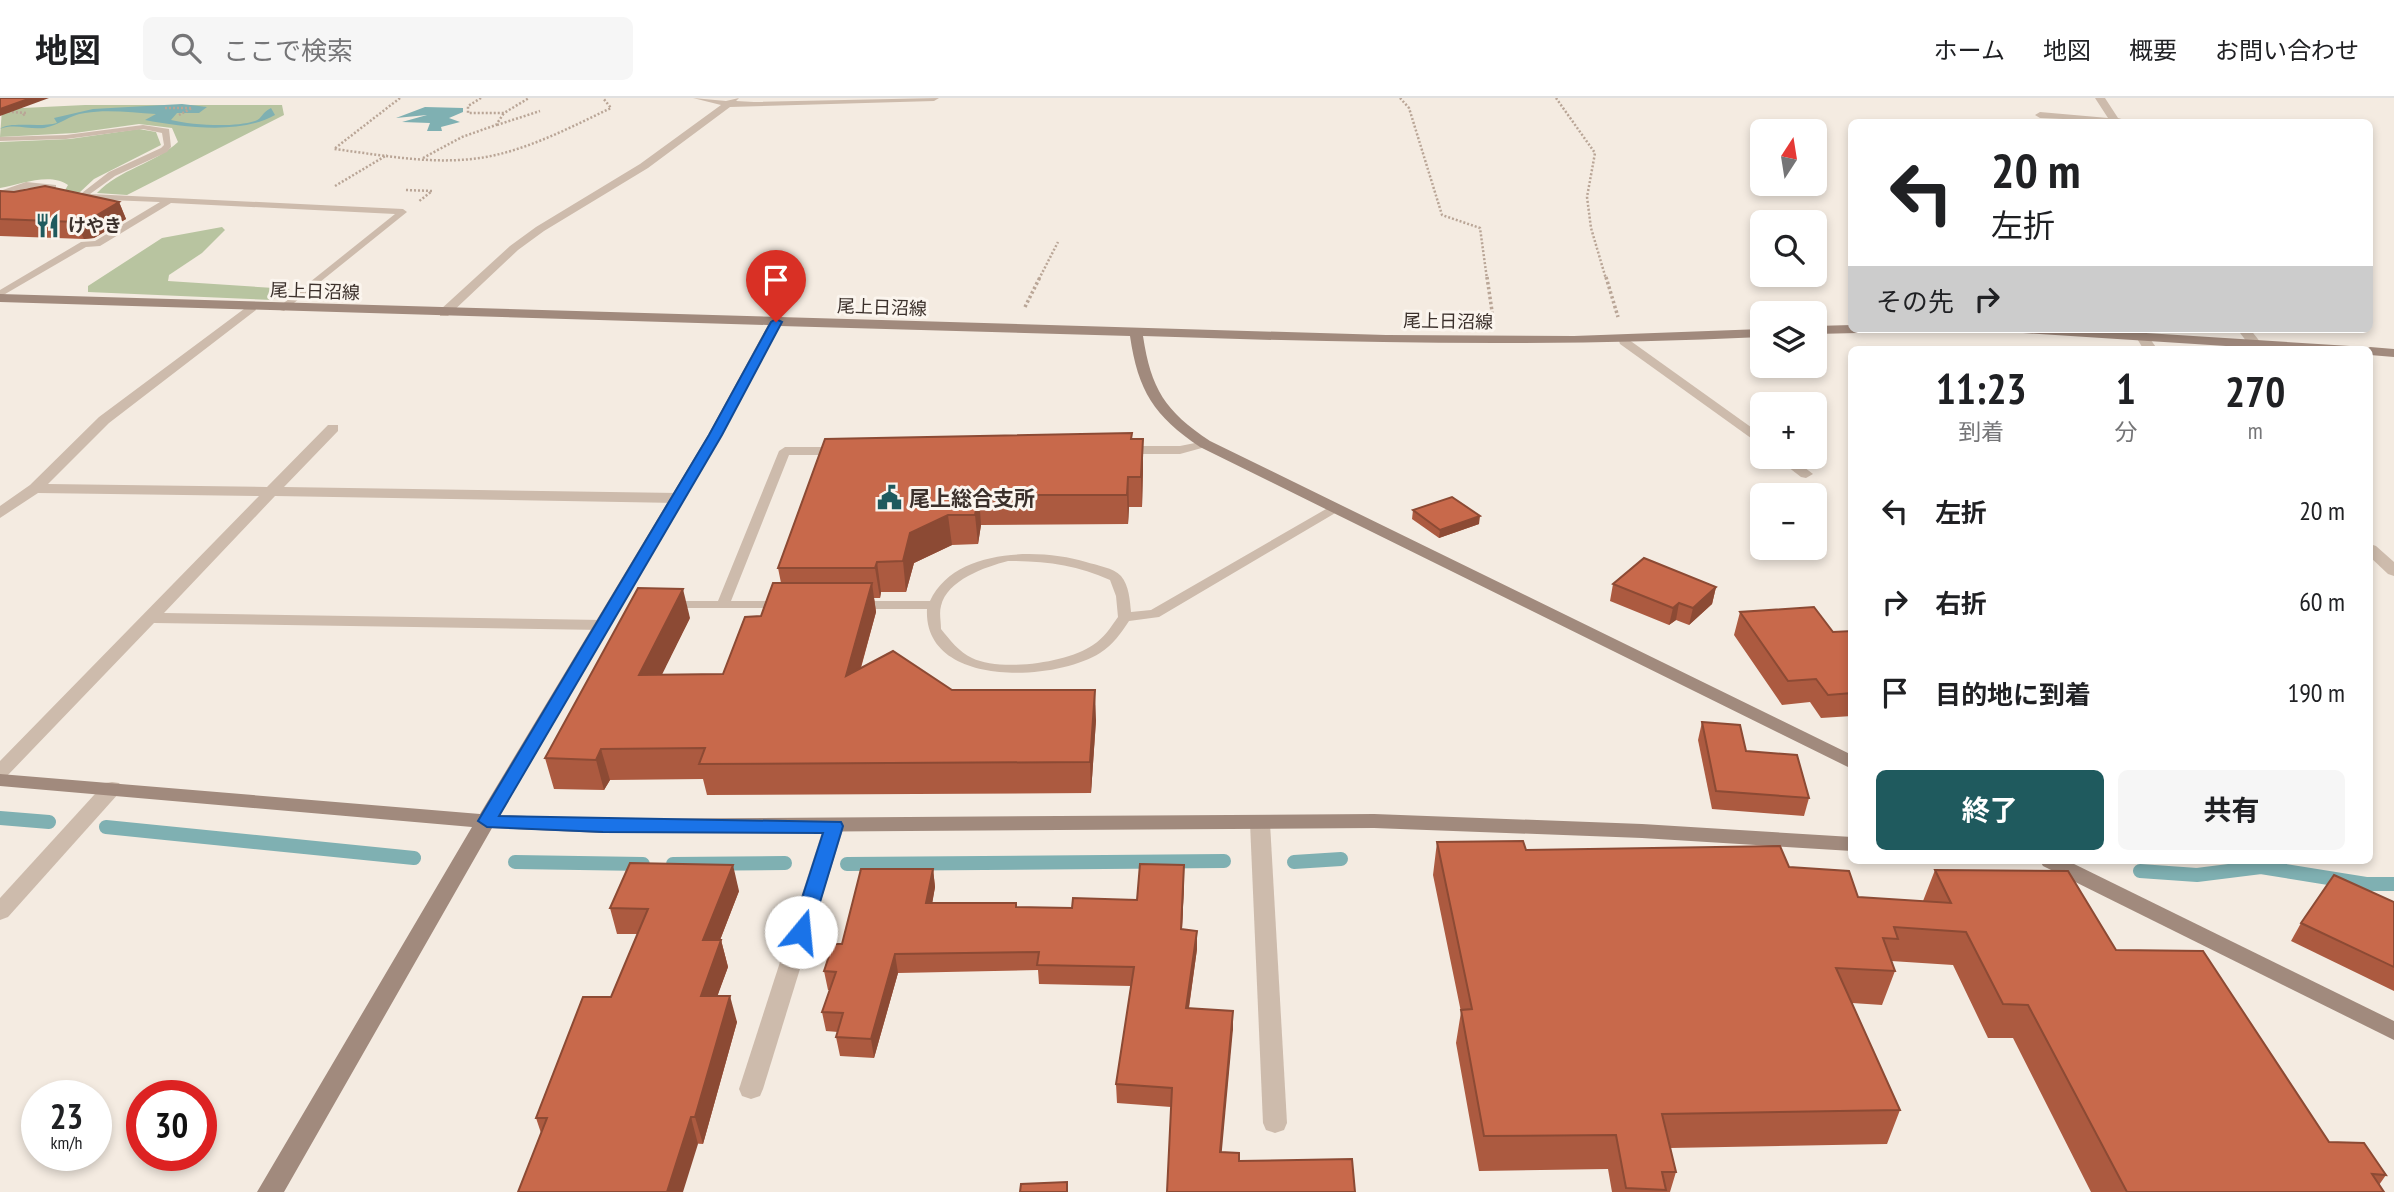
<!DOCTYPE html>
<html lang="ja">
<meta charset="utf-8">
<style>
body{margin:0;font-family:"PT Sans Narrow","Noto Sans JP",sans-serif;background:#f6f6f6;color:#202124;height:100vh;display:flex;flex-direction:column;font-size:26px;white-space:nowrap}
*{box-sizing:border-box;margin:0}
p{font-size:23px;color:#757577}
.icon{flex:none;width:38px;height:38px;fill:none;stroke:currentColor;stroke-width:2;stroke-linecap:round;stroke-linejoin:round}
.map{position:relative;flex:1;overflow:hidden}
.drawer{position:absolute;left:1848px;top:248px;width:525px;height:518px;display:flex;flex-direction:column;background:#fff;border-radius:10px;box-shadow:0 4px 10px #0003}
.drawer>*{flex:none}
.guide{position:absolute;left:1848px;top:21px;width:525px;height:214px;border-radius:10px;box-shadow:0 4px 10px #0003;background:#fff;color:#202124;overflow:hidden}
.needle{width:46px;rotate:12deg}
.fabs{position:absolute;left:1750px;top:21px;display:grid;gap:14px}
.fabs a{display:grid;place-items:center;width:77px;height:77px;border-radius:10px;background:#fff;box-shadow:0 4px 10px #0003;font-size:35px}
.speed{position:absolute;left:21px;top:982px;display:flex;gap:14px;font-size:35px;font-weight:700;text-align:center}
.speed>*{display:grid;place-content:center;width:91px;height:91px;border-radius:50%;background:#fff;box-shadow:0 4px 10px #0003;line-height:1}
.speed small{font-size:18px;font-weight:400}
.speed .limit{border:10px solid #d22;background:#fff;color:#111}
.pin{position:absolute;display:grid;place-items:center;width:60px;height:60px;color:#fff;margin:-72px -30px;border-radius:50% 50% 50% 0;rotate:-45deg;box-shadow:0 0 7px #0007}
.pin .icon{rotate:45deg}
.me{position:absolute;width:77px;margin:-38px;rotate:17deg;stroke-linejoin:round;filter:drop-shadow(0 0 5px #0008)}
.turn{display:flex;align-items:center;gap:24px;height:147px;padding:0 28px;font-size:32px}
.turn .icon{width:91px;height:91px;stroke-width:2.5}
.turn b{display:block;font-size:49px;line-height:60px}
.then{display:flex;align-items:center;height:66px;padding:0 28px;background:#0003;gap:14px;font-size:26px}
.eta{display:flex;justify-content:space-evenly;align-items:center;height:119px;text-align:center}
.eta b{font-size:42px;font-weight:700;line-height:49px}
.button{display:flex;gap:14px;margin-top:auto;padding:14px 28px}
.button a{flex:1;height:80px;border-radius:10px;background:#1f5a5e;color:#fff;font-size:28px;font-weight:700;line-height:80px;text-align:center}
.button a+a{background:#f6f6f6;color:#202124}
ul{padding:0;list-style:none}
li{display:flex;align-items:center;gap:21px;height:91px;padding:0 28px}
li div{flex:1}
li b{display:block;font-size:26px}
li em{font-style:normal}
header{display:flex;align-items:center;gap:42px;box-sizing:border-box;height:98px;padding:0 35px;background:#fff;border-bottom:2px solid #e0e0e0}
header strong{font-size:33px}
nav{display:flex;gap:38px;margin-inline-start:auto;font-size:24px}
.search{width:490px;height:63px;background:#f6f6f6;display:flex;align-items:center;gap:18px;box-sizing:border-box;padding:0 24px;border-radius:10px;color:#757577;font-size:26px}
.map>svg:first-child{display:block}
</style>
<header>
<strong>地図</strong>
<div class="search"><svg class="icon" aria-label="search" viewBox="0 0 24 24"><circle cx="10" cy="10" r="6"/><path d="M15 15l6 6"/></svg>ここで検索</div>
<nav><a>ホーム</a><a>地図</a><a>概要</a><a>お問い合わせ</a></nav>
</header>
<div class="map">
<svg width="2394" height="1094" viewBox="0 0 2394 1094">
<rect width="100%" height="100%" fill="#f4ebe1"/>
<g fill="#b8c4a0">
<path d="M85,7H282L284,17L127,97L97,95C120,71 154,66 178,44L172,30L139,26L75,35L0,39L2,11Z"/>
<path d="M139,31L156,34L161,47L94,81L79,95L64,94L68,87C49,74 20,87 0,90V44L70,41Z"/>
<polygon points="222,129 225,132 202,155 169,177 168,183 290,191 272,202 88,194 88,188 162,140"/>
</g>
<g fill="#7fb0b2">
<path d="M182,6L207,9L199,15H177L171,22C192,27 233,30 255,23C262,21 262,14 271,10L275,17C241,37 182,29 145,22L156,16C133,15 109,11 85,15C69,17 60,27 44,30C29,32 14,25 0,31C9,23 41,30 57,25L54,20L93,11Z"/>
<polygon points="425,9 463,10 463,14 449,20 460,24 441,29 442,33 427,33 430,25 402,24 427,17 396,20"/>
</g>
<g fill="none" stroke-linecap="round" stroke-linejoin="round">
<g stroke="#7fb0b2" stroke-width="14">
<polyline points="0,720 49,724"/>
<polyline points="106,729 414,760"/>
<polyline points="515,764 643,766"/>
<polyline points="1294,764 1341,761"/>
<polyline points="673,766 785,765"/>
<polyline points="847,766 1224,763"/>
<polyline points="2140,773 2197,777 2261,769 2366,786 2394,786"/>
</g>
<g stroke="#b9a596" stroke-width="2.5" stroke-dasharray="2 2" stroke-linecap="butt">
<path d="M400,0L334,51C382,57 431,67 480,60C526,53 569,30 611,10L603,0"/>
<polyline points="481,0 468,8 468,15 504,15 529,0"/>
<polyline points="1400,0 1409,10 1442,117 1480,130 1487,181"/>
<polyline points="1556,0 1595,55 1587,99 1591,130 1606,181"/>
<polyline points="165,10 192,10 179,17"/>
<polyline points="0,13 26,15 22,18"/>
<polyline points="497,27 540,13"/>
<polyline points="423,60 462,39 496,27 504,15"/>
<polyline points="335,88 387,57"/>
<polyline points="406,92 432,93 418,104"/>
<polyline points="1039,181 1058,144"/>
</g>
<g stroke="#b9a596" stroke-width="3.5" stroke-dasharray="2.5 2.5" stroke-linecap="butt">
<polyline points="1487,179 1493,220"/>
<polyline points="1606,179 1618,219"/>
<polyline points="1025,209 1040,179"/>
</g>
<g fill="#cdbbac" fill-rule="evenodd">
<polygon points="143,27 169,31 171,49 167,54 115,78 90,96 403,111 407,114 284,213 280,212 280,208 395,116 171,105 100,148 86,149 0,199 0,192 81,144 95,143 160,104 82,101 78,98 109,74 161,50 164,47 162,35 143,31 66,41 0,43 0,39 66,37"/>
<polygon points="26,84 56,87 56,94 39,103 35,100 36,98 48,91 27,90 0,99 0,93"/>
<polygon points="1205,343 1211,346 1209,348 1180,356 1127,356 1121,352 1127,348 1180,348"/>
<polygon points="785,349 837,349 843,353 837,357 789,357 731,503 783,503 788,504 790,507 788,510 665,510 663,507 665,504 670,503 718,503 779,353"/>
<path d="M1333,407L1337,408L1339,411L1337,414L1159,519L1129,523C1121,535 1113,547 1100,555C1054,584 923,590 927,511H859L852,507L859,503H930C954,450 1039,450 1086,464C1096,467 1114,470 1121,478C1129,487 1130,503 1131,514L1151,512ZM1008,463C1045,463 1077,467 1110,482L1116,498L1118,519C1111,529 1104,540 1093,547C1067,565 1001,574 972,560C959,554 950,542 941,531C941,523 939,515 941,508C947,482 985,469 1008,463Z"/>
</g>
<g fill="#cdbbac" fill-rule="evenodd">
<polygon points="693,0 726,3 739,0 736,3 754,4 939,0 934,3 730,9 648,70 544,133 518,152 448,218 440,218 440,212 510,148 536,129 640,66 721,7"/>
<polygon points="2095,0 2105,0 2118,20 2132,24 2040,20 2035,17 2040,14 2108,20"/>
<polygon points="252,205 256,206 256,212 109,325 48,386 267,389 328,327 338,327 338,333 284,389 678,395 686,400 678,405 275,398 164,515 602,522 611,527 602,532 154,525 7,678 0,680 0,663 259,398 38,395 0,420 0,408 30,387 99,319"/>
<polygon points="2131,231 2143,231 2158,252 2144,252"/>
<polygon points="2237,231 2250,231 2261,245 2260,248 2250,248"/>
<polygon points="1625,239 1762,337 1762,348 1620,246 1619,243"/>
<polygon points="1775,359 1791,359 1813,376 1806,380 1801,379"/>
<polygon points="2370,446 2376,448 2394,464 2394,478 2388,476 2370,459"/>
<polygon points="112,684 119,685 122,690 119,695 8,819 0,822 0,800 105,685"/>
<polygon points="1260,718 1267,720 1270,725 1287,1025 1284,1032 1275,1035 1266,1032 1263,1025 1250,725 1253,720"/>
<polygon points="834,721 841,723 844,728 763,991 760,998 751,1001 742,998 739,991 824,728 827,723"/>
</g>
<g fill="#a18a7d" fill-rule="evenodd">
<path d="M0,196L1386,237L1574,238L1762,231V239C1555,249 1350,245 1143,238C1151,291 1165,313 1210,343L1852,657V671L1200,349C1154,318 1138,293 1130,238L780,228L722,337L500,717L603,721L1374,716L1642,726L1852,739V753L1642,740L1374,730L603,735L492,730L284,1094H257L472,729L0,688V676L480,716L708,337L768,227L0,204Z"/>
<polygon points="1852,227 1852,231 1864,231 1858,235 1815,236 1815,228"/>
<polygon points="2017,231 2083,231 2350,248 2357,252 2289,252 2023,235"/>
<polygon points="2370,249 2394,251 2394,259 2370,257 2370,252 2364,252"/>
<polygon points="2040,763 2068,763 2394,923 2394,942 2043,768"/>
</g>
</g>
<g fill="#ac5a40">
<polygon points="0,93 119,104 126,121 94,140 84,141 0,138"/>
<polygon points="1132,341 1143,341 1143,370 1142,409 1129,409 1128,426 981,427 978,446 952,447 914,465 906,494 881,494 880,500 874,500 876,514 861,570 952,592 1096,622 1091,695 707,697 703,681 610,682 604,692 554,691 545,660 690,520 661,577 723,576 761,518 781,485 778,470"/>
<polygon points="1413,412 1479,426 1439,440 1412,421"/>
<polygon points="1613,486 1716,489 1712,506 1689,527 1676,522 1669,527 1610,503"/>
<polygon points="1740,514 1833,534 1852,533 1852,618 1821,620 1810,604 1782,607 1734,537"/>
<polygon points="1702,624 1746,653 1809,700 1804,718 1712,711 1698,642"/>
<polygon points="1437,744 1526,752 1789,769 1858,799 1923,803 1935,772 2116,852 2329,1044 2386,1077 2379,1087 2384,1094 2091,1094 2013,940 1988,940 1953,867 1891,863 1895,873 1882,907 1852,905 1900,1012 1887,1046 1670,1050 1676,1074 1670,1094 1612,1094 1608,1071 1479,1073 1456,945 1461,914 1433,777"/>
<polygon points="933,771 935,789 932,805 1016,805 1017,809 1072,810 1137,802 1184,786 1182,832 1197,851 1189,910 1233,931 1167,1094 1171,1009 1117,1005 1116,986 1131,888 1039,886 1038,872 898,875 874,960 840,958 836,939 838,934 826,933 822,914 830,892 828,892 824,873 842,846"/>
<polygon points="739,793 720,842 721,842 728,869 717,898 737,924 703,1046 541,1035 536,1020 611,899 638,836 617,836 610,810"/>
<polygon points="2394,804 2394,893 2291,843 2301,825"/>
</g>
<g fill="#8c4a34">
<polygon points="31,0 49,0 0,18 0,11"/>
<polygon points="119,104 126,121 94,140 84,141 76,124"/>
<polygon points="1143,341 1143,370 1142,409 1141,379"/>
<polygon points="1128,379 1129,409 1128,426 1127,397"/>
<polygon points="979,397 981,427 978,446 975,417"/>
<polygon points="948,417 952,447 914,465 906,494 903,463 910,435"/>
<polygon points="1480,418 1479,426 1439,440 1440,432"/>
<polygon points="877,464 881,494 880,500 875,470"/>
<polygon points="872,485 876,514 850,608 846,578"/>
<polygon points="1716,489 1712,506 1689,527 1693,510"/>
<polygon points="683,491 690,520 647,607 639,577"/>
<polygon points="1679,505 1676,522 1669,527 1673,510"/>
<polygon points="1095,592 1096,622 1091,695 1090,664"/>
<polygon points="601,651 610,682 604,692 596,662"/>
<polygon points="733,767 739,793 710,868 703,842"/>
<polygon points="1184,767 1184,786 1181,850 1181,831"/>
<polygon points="933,771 935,789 929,824 926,805"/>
<polygon points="1197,833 1197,851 1186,929 1186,910"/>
<polygon points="721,842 728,869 708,924 701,898"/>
<polygon points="895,856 898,875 874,960 871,941"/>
<polygon points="730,898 737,924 703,1046 695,1019"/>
<polygon points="1233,913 1233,931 1220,1073 1220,1054"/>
<polygon points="691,1019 698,1046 683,1094 667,1094"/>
</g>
<g fill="#c8694b" stroke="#8c4a34" stroke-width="2">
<polygon points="0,0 31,0 0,11"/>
<polygon points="45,88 119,104 87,123 76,124 0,121 0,93 14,94"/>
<polygon points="1132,335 1131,341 1143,341 1141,379 1128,379 1127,397 979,397 975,417 948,417 910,435 903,463 877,464 875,470 778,470 825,341"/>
<polygon points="1452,399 1480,418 1440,432 1413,412"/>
<polygon points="1644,460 1716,489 1693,510 1679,505 1673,510 1613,486"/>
<polygon points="773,485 872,485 846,578 893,553 952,592 1095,592 1090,664 699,666 705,650 601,651 596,662 545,660 638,490 683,491 639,577 723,576 745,519 761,518"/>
<polygon points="1814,509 1833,534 1852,533 1852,595 1828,597 1816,581 1788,583 1740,514"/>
<polygon points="1702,624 1740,627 1746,653 1797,657 1809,700 1716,693"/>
<polygon points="1523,743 1526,752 1780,748 1789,769 1849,773 1858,799 1951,805 1935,772 2068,773 2116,852 2203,853 2329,1044 2364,1045 2386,1077 2372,1076 2384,1094 2127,1094 2028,907 2003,906 1966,834 1894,829 1898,841 1883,840 1895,873 1836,870 1900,1012 1662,1016 1676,1074 1662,1074 1666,1092 1626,1090 1616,1037 1484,1038 1461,912 1472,911 1437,744"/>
<polygon points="630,765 733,767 703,842 721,842 701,898 730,898 695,1019 691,1019 667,1094 518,1094 547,1020 536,1020 583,899 611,899 648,811 610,810"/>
<polygon points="1140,766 1184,767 1181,831 1197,833 1186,910 1233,913 1220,1054 1239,1055 1239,1063 1352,1061 1355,1094 1167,1094 1172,990 1116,986 1134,869 1037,867 1039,854 895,856 871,941 836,939 843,915 822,914 836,874 824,873 833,846 842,846 861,771 933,771 926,805 1016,805 1016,809 1072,810 1073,800 1137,802"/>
<polygon points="2334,777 2394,804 2394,869 2301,825"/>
<polygon points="1067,1084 1067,1094 1020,1094 1021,1086"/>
</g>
<polygon fill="#1a73e8" stroke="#114b97" stroke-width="2" points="776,221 782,224 722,337 499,718 841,724 843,728 811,834 801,841 791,834 823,735 603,734 487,729 478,723 709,337 771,224"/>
<defs>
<symbol id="restaurant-bare" viewBox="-9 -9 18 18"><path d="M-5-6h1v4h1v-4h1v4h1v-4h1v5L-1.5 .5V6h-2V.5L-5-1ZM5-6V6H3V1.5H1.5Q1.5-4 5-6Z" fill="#1f5a5e" stroke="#fbf5ee" stroke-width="2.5" paint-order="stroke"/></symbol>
<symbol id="civic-bare" viewBox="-9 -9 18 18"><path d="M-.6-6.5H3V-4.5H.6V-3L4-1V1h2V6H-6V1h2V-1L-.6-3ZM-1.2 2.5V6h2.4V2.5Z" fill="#1f5a5e" stroke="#fbf5ee" stroke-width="2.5" paint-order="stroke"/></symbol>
</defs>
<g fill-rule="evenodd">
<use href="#restaurant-bare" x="30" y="110" width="35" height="35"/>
<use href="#civic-bare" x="872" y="382" width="35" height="35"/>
</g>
<g text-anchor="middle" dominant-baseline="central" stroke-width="6" stroke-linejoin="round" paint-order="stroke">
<g font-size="18" font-weight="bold" fill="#3b302b" stroke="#fbf5ee" text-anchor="start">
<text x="68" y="127">けやき</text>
</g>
<g font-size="18" fill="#3b302b" stroke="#fbf5ee">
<text transform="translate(315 193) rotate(2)">尾上日沼線</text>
<text transform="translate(882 209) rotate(2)">尾上日沼線</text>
<text transform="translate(1448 223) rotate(1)">尾上日沼線</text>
</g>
<g font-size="21" font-weight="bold" fill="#3b302b" stroke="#fbf5ee" text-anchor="start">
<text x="909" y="400">尾上総合支所</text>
</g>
</g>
</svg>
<div class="fabs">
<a><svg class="needle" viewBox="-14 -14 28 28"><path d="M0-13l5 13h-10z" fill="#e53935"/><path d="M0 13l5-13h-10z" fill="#757577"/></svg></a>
<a><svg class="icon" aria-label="search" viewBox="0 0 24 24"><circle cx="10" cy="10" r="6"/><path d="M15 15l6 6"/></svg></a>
<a><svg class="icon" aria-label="layers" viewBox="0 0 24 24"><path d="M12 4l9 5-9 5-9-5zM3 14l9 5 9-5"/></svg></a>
<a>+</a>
<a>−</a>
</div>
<div class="speed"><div>23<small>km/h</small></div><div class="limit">30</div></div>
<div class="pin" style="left:776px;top:224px;background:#d93025"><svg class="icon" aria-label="arrive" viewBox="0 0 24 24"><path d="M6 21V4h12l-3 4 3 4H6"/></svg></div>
<svg class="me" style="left:801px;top:834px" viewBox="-20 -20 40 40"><circle r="19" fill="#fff"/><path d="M0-13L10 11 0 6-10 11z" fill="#1a73e8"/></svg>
<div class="guide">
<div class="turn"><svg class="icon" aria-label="left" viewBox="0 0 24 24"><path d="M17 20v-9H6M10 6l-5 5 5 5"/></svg><div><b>20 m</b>左折</div></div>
<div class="then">その先<svg class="icon" aria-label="right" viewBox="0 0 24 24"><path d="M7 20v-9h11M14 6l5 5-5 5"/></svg></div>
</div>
<section class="drawer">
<div class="eta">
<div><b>11:23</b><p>到着</p></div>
<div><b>1</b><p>分</p></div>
<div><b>270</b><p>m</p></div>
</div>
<ul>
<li><svg class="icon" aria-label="left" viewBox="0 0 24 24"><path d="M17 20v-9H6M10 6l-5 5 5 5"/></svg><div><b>左折</b></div><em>20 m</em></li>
<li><svg class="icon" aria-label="right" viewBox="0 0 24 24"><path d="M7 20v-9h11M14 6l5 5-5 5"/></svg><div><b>右折</b></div><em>60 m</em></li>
<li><svg class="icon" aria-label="arrive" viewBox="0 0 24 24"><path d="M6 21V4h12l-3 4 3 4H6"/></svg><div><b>目的地に到着</b></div><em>190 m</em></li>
</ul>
<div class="button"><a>終了</a><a>共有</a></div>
</section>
</div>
